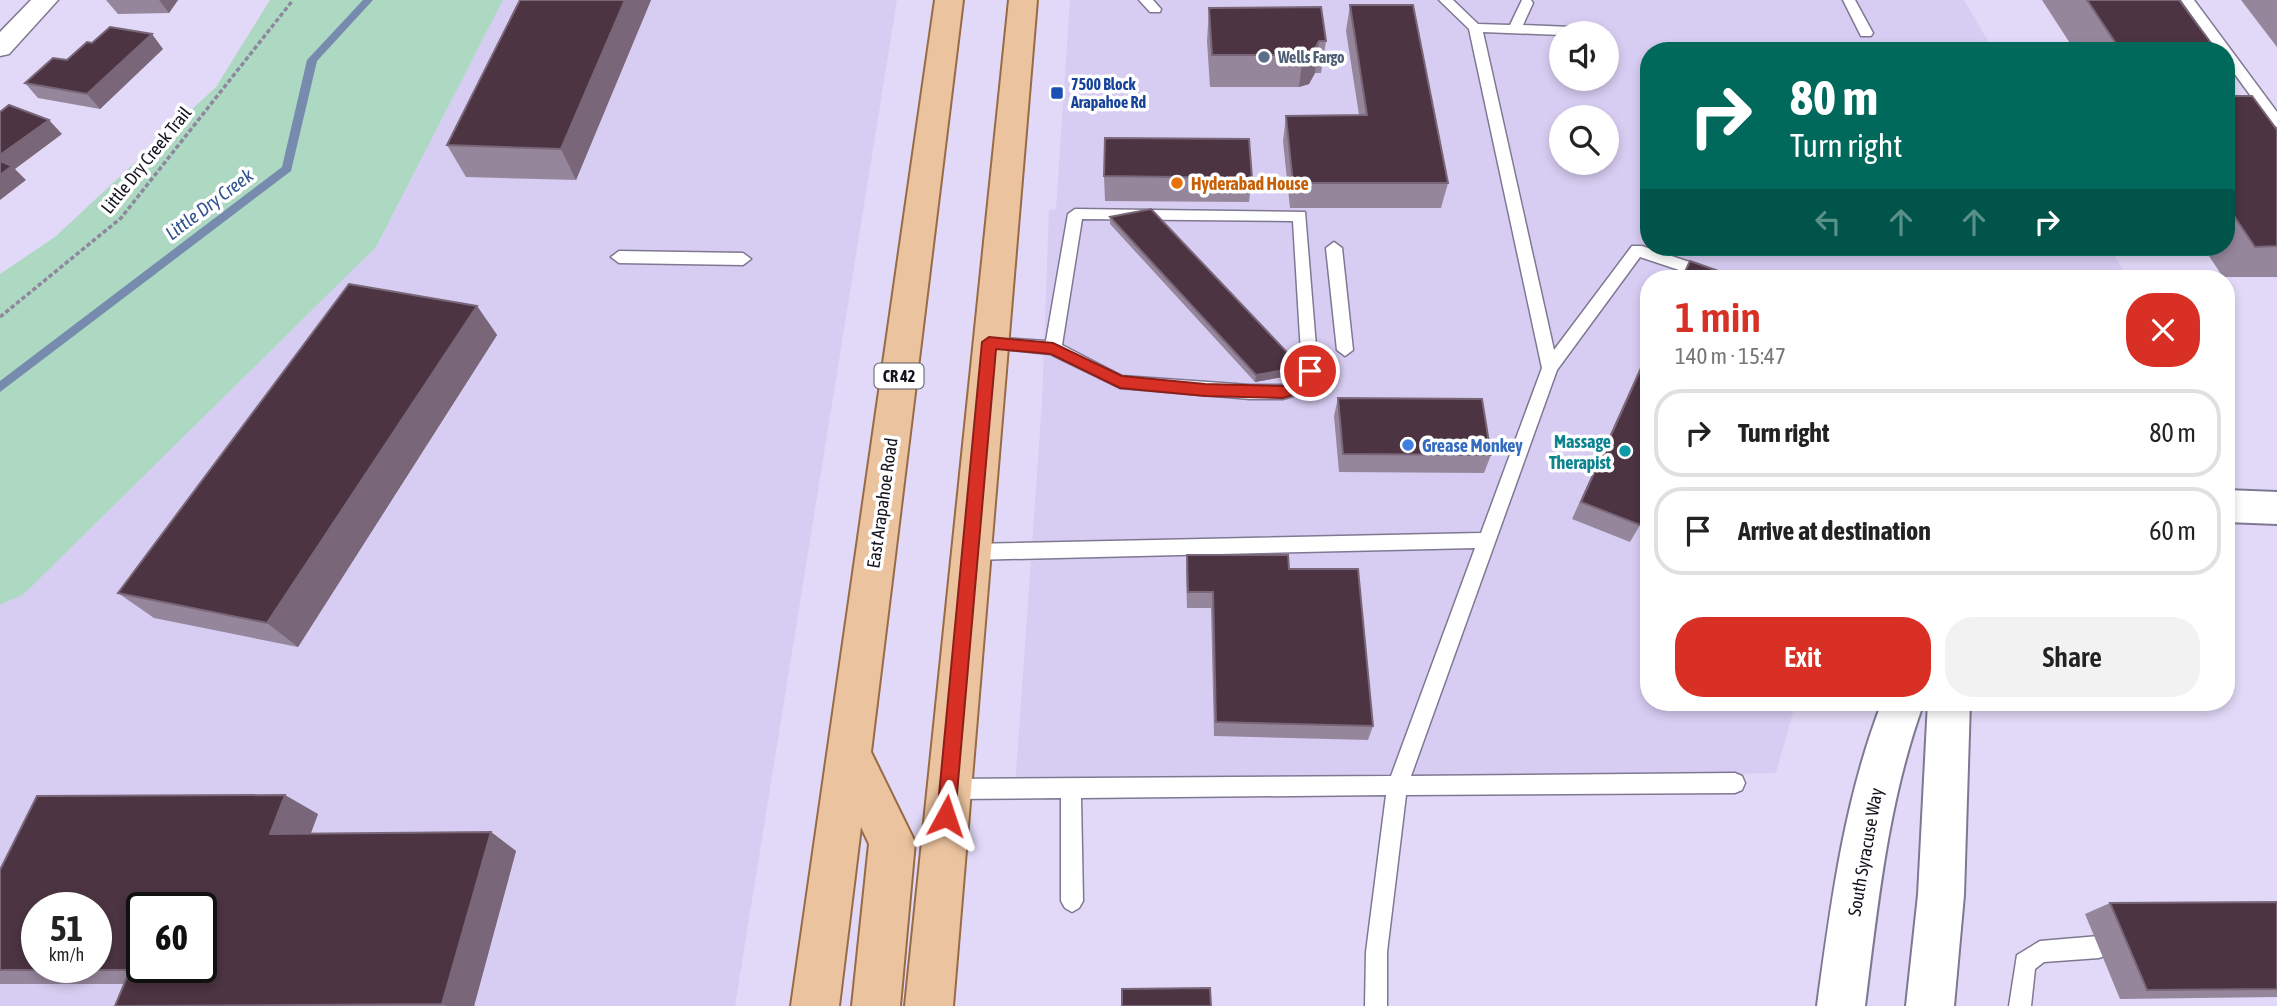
<!DOCTYPE html>
<meta charset="utf-8">
<style>
body{margin:0;font-family:"Asap Condensed",sans-serif;background:#f2f2f2;color:#222;height:100vh;display:flex;flex-direction:column;font-size:26px;white-space:nowrap}
*{box-sizing:border-box;margin:0}
p{font-size:23px;color:#767676}
.icon{flex:none;width:38px;height:38px;fill:none;stroke:currentColor;stroke-width:2;stroke-linecap:round;stroke-linejoin:round}
.map{position:relative;flex:1;overflow:hidden}
.sheet{position:absolute;left:1640px;top:270px;width:595px;height:441px;display:flex;flex-direction:column;background:#fff;border-radius:28px;box-shadow:0 4px 10px #0003}
.sheet>*{flex:none}
.top-card{position:absolute;left:1640px;top:42px;width:595px;height:214px;border-radius:28px;box-shadow:0 4px 10px #0003;background:#00695c;color:#fff;overflow:hidden}
.controls{position:absolute;left:1549px;top:21px;display:grid;gap:14px}
.controls a{display:grid;place-items:center;width:70px;height:70px;border-radius:50%;background:#fff;box-shadow:0 4px 10px #0003;font-size:35px}
.speed{position:absolute;left:21px;top:892px;display:flex;gap:14px;font-size:35px;font-weight:700;text-align:center}
.speed>*{display:grid;place-content:center;width:91px;height:91px;border-radius:50%;background:#fff;box-shadow:0 4px 10px #0003;line-height:1}
.speed small{font-size:18px;font-weight:400}
.speed .limit{border:4px solid #111;border-radius:10px;background:#fff;color:#111}
.pin{position:absolute;display:grid;place-items:center;width:60px;height:60px;color:#fff;margin:-30px;border:4px solid #fff;border-radius:50%;box-shadow:0 2px 7px #0007}
.me{position:absolute;width:77px;margin:-38px;rotate:5deg;stroke-linejoin:round;filter:drop-shadow(0 0 5px #0008)}
.turn{display:flex;align-items:center;gap:24px;height:147px;padding:0 35px;font-size:32px}
.turn .icon{width:91px;height:91px;stroke-width:2.5}
.turn b{display:block;font-size:49px;line-height:60px}
.lanes{display:flex;align-items:center;height:66px;padding:0 35px;background:#0003;justify-content:center;gap:35px;direction:ltr}
.lanes .off{opacity:.35}
.round{display:grid;place-items:center;flex:none;width:74px;height:74px;border-radius:28px;background:#f2f2f2}
.overview{display:flex;align-items:center;justify-content:space-between;height:119px;padding:0 35px}
h1{font-size:42px;font-weight:600;line-height:52px;color:#d93025}
.cta{display:flex;gap:14px;margin-top:auto;padding:14px 35px}
.cta a{flex:1;height:80px;border-radius:28px;background:#d93025;color:#fff;font-size:28px;font-weight:600;line-height:80px;text-align:center}
.cta a+a{background:#f2f2f2;color:#222}
ul{padding:0;list-style:none}
li{display:flex;align-items:center;gap:21px;height:88px;margin:0 14px 10px;padding:0 21px;border:4px solid #e0e0e0;border-radius:28px}
li div{flex:1}
li b{display:block;font-size:26px}
li em{font-style:normal}
.map>svg:first-child{display:block}
</style>
<div class="map">
<svg width="2277" height="1006" viewBox="0 0 2277 1006">
<rect width="100%" height="100%" fill="#e1d9f7"/>
<g fill="#d7cdf2" fill-rule="evenodd">
<path d="M503,0H897L735,1006H0V605L24,594L376,247ZM37,908H96V968H37ZM142,908H201V968H142Z"/>
<path d="M1070,0H1964L1994,51H1648V247H2109L2128,278H1648V702H1796L1776,773L1015,788L1042,402L1049,210L1056,209ZM1561,33H1606V79H1561ZM1561,117H1606V163H1561Z"/>
</g>
<polygon fill="#add8c2" points="270,0 503,0 376,247 24,594 0,605 0,274 55,237 216,87"/>
<g fill="none" stroke-linecap="round" stroke-linejoin="round">
<polygon fill="#778baf" fill-rule="evenodd" points="363,0 373,0 317,61 291,171 0,392 0,381 282,167 307,60"/>
<defs>
<g id="lane">
<polygon points="1139,0 1153,0 1161,9 1160,12 1150,12"/>
<polygon points="1439,0 1453,0 1478,24 1510,25 1522,0 1531,0 1533,3 1523,25 1571,27 1578,31 1561,35 1483,32 1554,350 1632,246 1642,246 1725,274 1728,278 1703,278 1640,257 1557,370 1411,776 1735,773 1742,776 1745,783 1742,790 1735,793 1406,795 1387,952 1387,1006 1365,1006 1366,952 1386,795 1081,798 1083,901 1079,908 1072,912 1065,908 1061,901 1061,798 948,799 941,796 938,789 941,782 948,779 1391,776 1475,548 970,560 964,557 961,552 964,547 970,544 1481,533 1542,368 1469,29"/>
<polygon points="1843,0 1855,0 1873,33 1871,36 1861,36"/>
<polygon points="2181,0 2194,0 2277,112 2277,127 2272,125 2226,62 2226,51 2217,51"/>
<path d="M1075,209L1305,212L1318,371L1306,392L1283,399H1250L1120,388L1050,354L983,347L981,343L983,339L989,337L1046,341L1068,214ZM1082,219L1293,221L1302,370L1294,382L1283,385H1250L1122,376L1062,345Z"/>
<polygon points="1334,242 1342,248 1353,350 1345,356 1337,350 1326,248"/>
<polygon points="619,251 743,253 751,259 743,265 619,263 611,257"/>
<polygon points="2099,936 2107,939 2110,947 2107,955 2099,958 2044,962 2035,969 2031,1006 2009,1006 2017,955 2040,941"/>
</g>
<polygon id="street" points="31,0 58,0 9,54 0,56 0,32"/>
<g id="secondary">
<polygon points="2226,490 2277,492 2277,524 2226,522"/>
<path d="M1882,702H1924C1888,800 1878,903 1865,1006H1817C1831,902 1844,800 1882,702Z"/>
<polygon points="1928,702 1970,702 1964,895 1954,1006 1906,1006 1918,895"/>
</g>
<g id="primary">
<polygon points="935,0 963,0 871,752 915,842 900,1006 852,1006 869,844 861,827 839,1006 791,1006"/>
<polygon points="1009,0 1037,0 953,1006 905,1006"/>
</g>
</defs>
<use href="#lane" stroke="#7f7893" stroke-width="3"/>
<use href="#street" stroke="#7f7893" stroke-width="3"/>
<use href="#secondary" stroke="#7f7893" stroke-width="4"/>
<use href="#primary" stroke="#986b47" stroke-width="4"/>
<polyline stroke="#8e889e" stroke-width="3.5" stroke-dasharray="4.5 2.5" stroke-linecap="butt" points="0,317 121,218 293,0"/>
<use href="#lane" fill="#fff" fill-rule="evenodd"/>
<use href="#street" fill="#fff" fill-rule="evenodd"/>
<use href="#secondary" fill="#fff" fill-rule="evenodd"/>
<use href="#primary" fill="#ebc39e" fill-rule="evenodd"/>
</g>
<g fill="#96869c">
<polygon points="106,0 178,0 169,13 118,14"/>
<polygon points="520,0 651,0 576,180 466,177 447,145"/>
<polygon points="2042,0 2179,0 2217,51 2075,51"/>
<polygon points="2241,0 2277,0 2277,47"/>
<polygon points="1350,5 1448,183 1441,208 1290,208 1283,141 1286,116 1359,115 1346,31"/>
<polygon points="1209,8 1326,41 1321,73 1315,73 1309,84 1299,87 1210,87 1207,41"/>
<polygon points="92,43 163,49 100,109 38,98 25,83 67,60"/>
<polygon points="2226,96 2277,130 2277,277 2223,277 2203,247 2226,247"/>
<polygon points="1104,176 1252,178 1249,202 1105,201"/>
<polygon points="1110,217 1301,367 1300,374 1255,382 1110,224"/>
<polygon points="477,306 497,335 298,647 154,618 118,593"/>
<polygon points="1648,350 1648,505 1640,525 1630,542 1572,519"/>
<polygon points="1338,398 1491,455 1484,473 1339,472 1334,416"/>
<polygon points="1187,555 1289,569 1373,726 1368,740 1214,736 1211,608 1187,608 1186,571"/>
<polygon points="318,814 310,834 491,832 516,851 474,1006 115,1006 124,984 0,984 0,870"/>
<polygon points="2277,902 2277,997 2120,999 2085,914 2110,903"/>
</g>
<g fill="#796678">
<polygon points="159,0 178,0 169,13"/>
<polygon points="625,0 651,0 576,180 561,149"/>
<polygon points="152,34 163,49 100,109 87,94"/>
<polygon points="1319,41 1315,73 1309,84 1299,87 1303,55"/>
<polygon points="49,120 62,134 15,169 26,180 0,200 0,155"/>
<polygon points="477,306 497,335 298,647 267,623"/>
<polygon points="1301,367 1300,374 1255,382 1256,375"/>
<polygon points="285,795 318,814 304,852 270,834"/>
<polygon points="491,832 516,851 474,1006 447,1006 442,1004"/>
</g>
<g fill="#4c3442" stroke="#796678" stroke-width="2" fill-rule="evenodd">
<polygon points="520,0 625,0 561,149 447,145"/>
<polygon points="2087,0 2179,0 2217,51 2121,51"/>
<polygon points="1350,5 1413,5 1448,183 1293,183 1286,116 1367,115"/>
<polygon points="1321,7 1326,41 1319,41 1313,52 1303,55 1212,55 1209,8"/>
<polygon points="110,27 152,34 87,94 25,83 53,58 67,60 87,42 92,43"/>
<polygon points="2226,96 2252,96 2277,130 2277,246 2255,247 2226,204"/>
<polygon points="9,105 49,120 0,155 0,112"/>
<polygon points="1105,138 1249,139 1252,178 1104,176"/>
<polygon points="0,161 12,166 0,175"/>
<polygon points="1151,209 1301,367 1256,375 1110,217"/>
<polygon points="1690,261 1738,278 1682,278"/>
<polygon points="349,284 477,306 267,623 118,593"/>
<polygon points="1648,353 1648,505 1640,525 1581,502"/>
<polygon points="1338,398 1482,399 1491,455 1343,454"/>
<polygon points="1187,555 1288,555 1289,569 1358,569 1373,726 1216,722 1213,592 1188,592"/>
<path d="M285,795L270,834L491,832L442,1004L115,1006L130,970H0V870L37,796ZM37,908H96V968H37ZM142,908H201V968H142Z"/>
<polygon points="2277,902 2277,989 2147,990 2110,903"/>
<polygon points="1210,988 1211,1006 1122,1006 1122,989"/>
</g>
<polygon fill="#d93025" stroke="#8d1f18" stroke-width="2" points="989,337 1053,343 1122,376 1205,384 1283,386 1295,382 1304,367 1310,365 1317,371 1306,391 1283,398 1205,396 1120,388 1051,354 996,349 955,816 953,822 946,825 939,822 937,816 982,342"/>
<circle fill="#5c6f8a" stroke="#fff" stroke-width="2.5" cx="1264" cy="57" r="7"/>
<rect fill="#1a4fb4" stroke="#fff" stroke-width="2.5" x="1050" y="86" width="14" height="14" rx="3.5"/>
<circle fill="#e8710a" stroke="#fff" stroke-width="2.5" cx="1177" cy="183" r="7"/>
<circle fill="#3f7fe0" stroke="#fff" stroke-width="2.5" cx="1408" cy="445" r="7"/>
<circle fill="#0f9aa8" stroke="#fff" stroke-width="2.5" cx="1625" cy="451" r="7"/>
<g text-anchor="middle" dominant-baseline="central" stroke-width="7" stroke-linejoin="round" paint-order="stroke">
<g font-size="16" font-weight="bold" fill="#4e5e75" stroke="#fff" text-anchor="start">
<text x="1278" y="57">Wells Fargo</text>
</g>
<g font-size="16" font-weight="bold" fill="#164399" stroke="#fff" text-anchor="start">
<text x="1071" y="84">7500 Block<tspan x="1071" dy="18">Arapahoe Rd</tspan></text>
</g>
<rect fill="#fff" stroke="#5b5a61" stroke-width="2" x="874.5" y="363.5" width="49" height="25" rx="5"/>
<g font-size="16" font-weight="bold" fill="#15131d">
<text x="899" y="376">CR 42</text>
</g>
<g font-size="18" fill="#15131d" stroke="#fff">
<text transform="translate(146 160) rotate(-51)">Little Dry Creek Trail</text>
<text transform="translate(882 503) rotate(-82)">East Arapahoe Road</text>
<text transform="translate(1865 852) rotate(-80)">South Syracuse Way</text>
</g>
<g font-size="18" font-weight="bold" fill="#c56008" stroke="#fff" text-anchor="start">
<text x="1191" y="183">Hyderabad House</text>
</g>
<g font-size="18" font-weight="bold" fill="#0d838f" stroke="#fff" text-anchor="end">
<text x="1611" y="441">Massage<tspan x="1611" dy="21">Therapist</tspan></text>
</g>
<g font-size="18" font-weight="bold" fill="#366cbe" stroke="#fff" text-anchor="start">
<text x="1422" y="445">Grease Monkey</text>
</g>
<g font-size="19" font-style="italic" fill="#30528d" stroke="#fff">
<text transform="translate(209 204) rotate(-37)">Little Dry Creek</text>
</g>
</g>
</svg>
<div class="controls">
<a><svg class="icon" aria-label="sound" viewBox="0 0 24 24"><path d="M4 9h4l5-4v14l-5-4H4zM17 9q2 3 0 6"/></svg></a>
<a><svg class="icon" aria-label="search" viewBox="0 0 24 24"><circle cx="10" cy="10" r="6"/><path d="M15 15l6 6"/></svg></a>
</div>
<div class="speed"><div>51<small>km/h</small></div><div class="limit">60</div></div>
<div class="pin" style="left:1310px;top:371px;background:#d93025"><svg class="icon" aria-label="arrive" viewBox="0 0 24 24"><path d="M6 21V4h12l-3 4 3 4H6"/></svg></div>
<svg class="me" style="left:946px;top:816px" viewBox="-20 -20 40 40"><path d="M0-17L14 15 0 8-14 15z" fill="#d93025" stroke="#fff" stroke-width="4"/></svg>
<div class="top-card">
<div class="turn"><svg class="icon" aria-label="right" viewBox="0 0 24 24"><path d="M7 20v-9h11M14 6l5 5-5 5"/></svg><div><b>80 m</b>Turn right</div></div>
<div class="lanes"><svg class="icon off" aria-label="left" viewBox="0 0 24 24"><path d="M17 20v-9H6M10 6l-5 5 5 5"/></svg><svg class="icon off" aria-label="ahead" viewBox="0 0 24 24"><path d="M12 20V5M6 11l6-6 6 6"/></svg><svg class="icon off" aria-label="ahead" viewBox="0 0 24 24"><path d="M12 20V5M6 11l6-6 6 6"/></svg><svg class="icon" aria-label="right" viewBox="0 0 24 24"><path d="M7 20v-9h11M14 6l5 5-5 5"/></svg></div>
</div>
<section class="sheet">
<div class="overview"><div><h1>1 min</h1><p>140 m · 15:47</p></div><a class="round" style="background:#d93025;color:#fff"><svg class="icon" aria-label="close" viewBox="0 0 24 24"><path d="M6 6l12 12M18 6L6 18"/></svg></a></div>
<ul>
<li><svg class="icon" aria-label="right" viewBox="0 0 24 24"><path d="M7 20v-9h11M14 6l5 5-5 5"/></svg><div><b>Turn right</b></div><em>80 m</em></li>
<li><svg class="icon" aria-label="arrive" viewBox="0 0 24 24"><path d="M6 21V4h12l-3 4 3 4H6"/></svg><div><b>Arrive at destination</b></div><em>60 m</em></li>
</ul>
<div class="cta"><a>Exit</a><a>Share</a></div>
</section>
</div>
